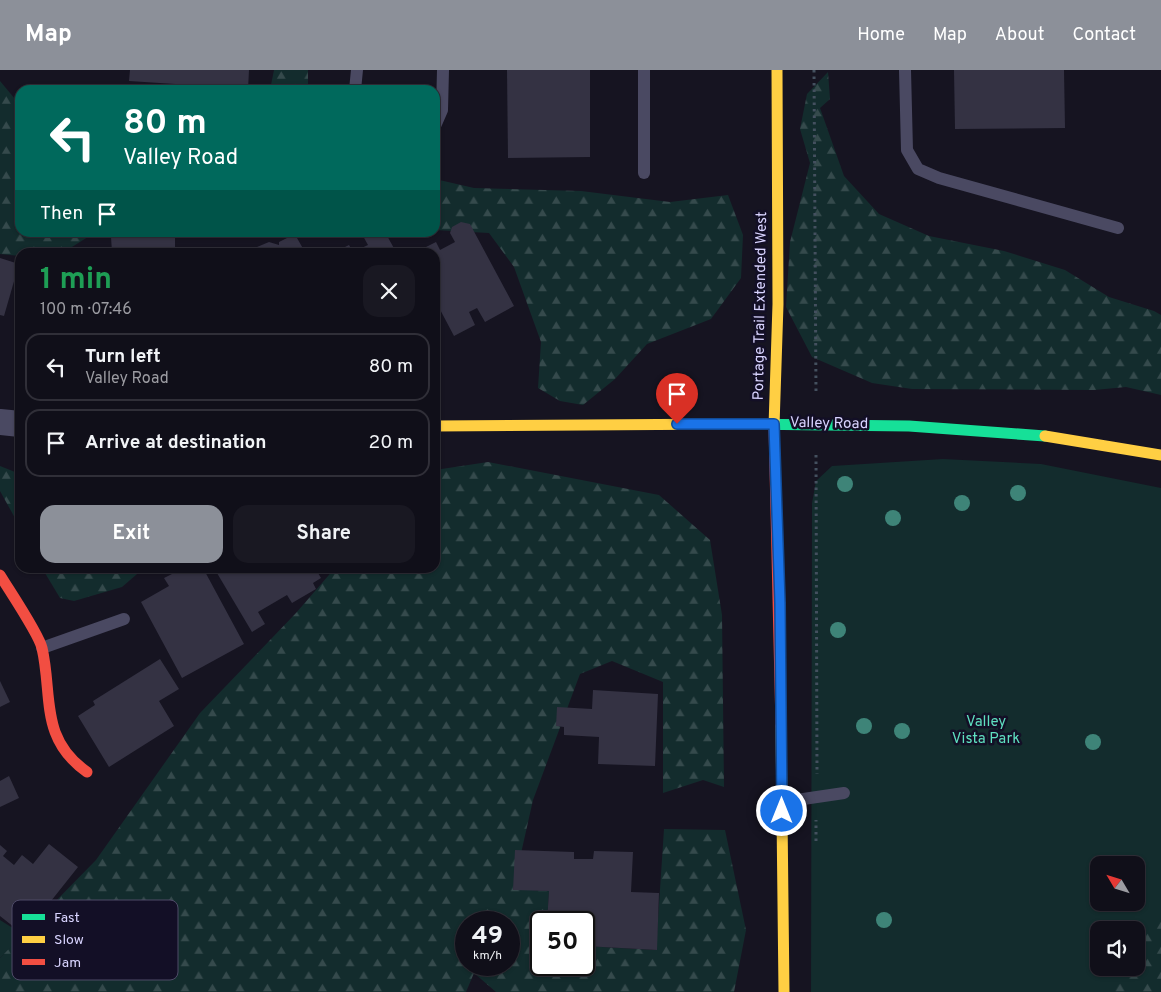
<!DOCTYPE html>
<meta charset="utf-8">
<style>
body{margin:0;font-family:Overpass,sans-serif;background:#191822;color:#f1f3f6;height:100vh;display:flex;flex-direction:column;font-size:19px;white-space:nowrap}
*{box-sizing:border-box;margin:0}
p{font-size:16px;color:#9c9ca2}
.icon{flex:none;width:28px;height:28px;fill:none;stroke:currentColor;stroke-width:2;stroke-linecap:round;stroke-linejoin:round}
.map{position:relative;flex:1;overflow:hidden}
.panel{position:absolute;left:15px;top:178px;width:425px;height:325px;display:flex;flex-direction:column;background:#100f19;border-radius:15px;box-shadow:0 1px 4px #0004,0 0 0 1px #302f38}
.panel>*{flex:none}
.banner{position:absolute;left:15px;top:15px;width:425px;height:152px;border-radius:15px;box-shadow:0 1px 4px #0004,0 0 0 1px #302f38;background:#00695c;color:#fff;overflow:hidden}
.needle{width:32px;rotate:308deg}
.fabs{position:absolute;left:1090px;top:786px;display:grid;gap:10px}
.fabs a{display:grid;place-items:center;width:55px;height:55px;border-radius:10px;background:#100f19;box-shadow:0 1px 4px #0004,0 0 0 1px #302f38;font-size:25px}
.speed{position:absolute;left:455px;top:841px;display:flex;gap:10px;font-size:25px;font-weight:700;text-align:center}
.speed>*{display:grid;place-content:center;width:65px;height:65px;border-radius:50%;background:#100f19;box-shadow:0 1px 4px #0004,0 0 0 1px #302f38;line-height:1}
.speed small{font-size:12px;font-weight:400}
.speed .limit{border:2px solid #111;border-radius:8px;background:#fff;color:#111}
.pin{position:absolute;display:grid;place-items:center;width:42px;height:42px;color:#fff;margin:-51px -21px;border-radius:50% 50% 50% 0;rotate:-45deg;box-shadow:0 0 5px #0007}
.pin .icon{rotate:45deg}
.me{position:absolute;width:55px;margin:-28px;rotate:0deg;stroke-linejoin:round;filter:drop-shadow(0 0 4px #0008)}
.turn{display:flex;align-items:center;gap:18px;height:105px;padding:0 25px;font-size:22px}
.turn .icon{width:65px;height:65px;stroke-width:2.5}
.turn b{display:block;font-size:35px;line-height:42px}
.then{display:flex;align-items:center;height:48px;padding:0 25px;background:#0003;gap:10px;font-size:19px}
.round{display:grid;place-items:center;flex:none;width:52px;height:52px;border-radius:15px;background:#191822}
.summary{display:flex;align-items:center;justify-content:space-between;height:85px;padding:0 25px}
h1{font-size:30px;font-weight:700;line-height:38px;color:#1e9e55}
.cta{display:flex;gap:10px;margin-top:auto;padding:10px 25px}
.cta a{flex:1;height:58px;border-radius:15px;background:#8c9099;color:#fff;font-size:20px;font-weight:700;line-height:58px;text-align:center}
.cta a+a{background:#191822;color:#f1f3f6}
ul{padding:0;list-style:none}
li{display:flex;align-items:center;gap:15px;height:68px;margin:0 10px 8px;padding:0 15px;border:2px solid #302f38;border-radius:15px}
li div{flex:1}
li b{display:block;font-size:19px}
li em{font-style:normal}
header{display:flex;align-items:center;gap:30px;box-sizing:border-box;height:70px;padding:0 25px;background:#8c9099;color:#fff}
header strong{font-size:24px}
nav{display:flex;gap:28px;margin-inline-start:auto;font-size:18px}
.map>svg:first-child{display:block}
</style>
<header>
<strong>Map</strong>
<nav><a>Home</a><a>Map</a><a>About</a><a>Contact</a></nav>
</header>
<div class="map">
<svg width="1161" height="922" viewBox="0 0 1161 922">
<defs>
<pattern id="forest-firs" width="22" height="20" patternUnits="userSpaceOnUse" patternTransform="scale(1.25)"><rect width="22" height="20" fill="#132c2d"/><path d="M5 1l3.5 6h-7zM16 11l3.5 6h-7z" fill="#354a4c"/></pattern>
</defs>
<rect width="100%" height="100%" fill="#161421"/>
<g fill="#132c2d" fill-rule="evenodd">
<path d="M943,389L1041,394L1161,418V922H811L812,433L816,411L832,396ZM1099,795H1136V832H1099ZM1099,860H1136V898H1099Z"/>
<polygon points="0,850 24,865 0,888"/>
</g>
<g fill="url(#forest-firs)" fill-rule="evenodd">
<polygon points="274,0 308,0 308,20 270,20"/>
<polygon points="828,2 830,29 820,38 844,106 879,144 929,166 1004,181 1065,200 1109,227 1154,241 1161,245 1161,325 1126,317 1094,320 912,319 872,313 812,287 786,237 790,172 810,93 800,59 807,24"/>
<polygon points="0,11 20,35 20,162 100,163 91,165 64,182 20,182 20,186 0,184"/>
<polygon points="435,109 474,118 581,121 670,132 728,125 743,165 741,208 711,249 647,274 615,309 583,335 560,331 538,318 541,272 514,197 489,163 435,160"/>
<path d="M215,163H414C373,168 329,163 287,164C264,164 238,169 215,163Z"/>
<path d="M488,392L659,425L710,470L722,545L724,717L703,710L663,723V612L612,591L580,604L533,730L513,819L549,821L547,852H541V895H584V876L656,880L664,759L725,760L746,860L734,922H496L474,903L466,922H0V888L96,790L200,643L296,543L335,498H435V400ZM466,852H509V895H466Z"/>
<polygon points="0,396 20,404 20,457 0,421"/>
<polygon points="42,498 144,498 122,517 74,531 60,528"/>
<polygon points="1161,835 1161,922 1106,922 1121,898 1136,898 1136,874"/>
</g>
<g fill="#343243">
<polygon points="130,0 249,0 248,20 175,20 175,14 129,11"/>
<polygon points="507,0 590,0 590,87 508,88"/>
<polygon points="954,0 1064,0 1065,58 955,59"/>
<polygon points="461,152 470,154 514,236 485,252 477,238 469,242 475,255 454,266 435,230 435,182 416,182 436,172 440,180 455,172 450,163 452,157"/>
<polygon points="133,162 152,162 152,168 175,168 175,182 112,182 111,167 132,167"/>
<polygon points="364,162 385,162 396,182 353,182 368,175 363,166"/>
<polygon points="291,166 297,168 305,182 245,182 269,172 279,175 279,172"/>
<polygon points="349,175 353,182 335,182"/>
<polygon points="0,188 19,194 4,246 0,245"/>
<polygon points="184,498 203,498 244,574 182,608 141,532 169,516 164,508"/>
<polygon points="214,498 315,498 321,508 313,513 316,519 292,533 287,525 258,542 265,554 252,562"/>
<polygon points="160,589 179,619 159,631 174,656 109,697 78,646 95,635 93,631"/>
<polygon points="0,611 10,632 0,637"/>
<polygon points="593,620 658,624 655,696 598,694 599,667 564,665 564,657 556,656 557,637 592,639"/>
<polygon points="9,706 19,728 0,737 0,711"/>
<polygon points="49,774 78,797 24,865 0,846 0,775 7,781 3,786 14,795 22,785 33,794"/>
<polygon points="515,780 574,782 574,789 593,789 594,781 633,782 631,822 659,823 657,880 584,876 584,852 547,852 549,821 513,820"/>
</g>
<g fill="none" stroke-linecap="round" stroke-linejoin="round">
<g stroke="#44505f" stroke-width="3" stroke-dasharray="2.5 4" stroke-linecap="butt">
<polyline points="814,0 816,324"/>
<polyline points="816,385 817,704"/>
<polyline points="816,771 816,750"/>
</g>
<g stroke="#4a4962" stroke-width="12">
<polyline points="905,0 907,80 918,99 939,108 1118,158"/>
<polyline points="355,20 357,0"/>
<polyline points="435,56 442,40 443,0"/>
<polyline points="644,103 644,0"/>
<polyline points="42,578 124,549"/>
<polyline points="783,732 844,723"/>
</g>
<polyline stroke="#4a4962" stroke-width="26" points="0,352 20,354"/>
<polyline stroke="#16e098" stroke-width="11" points="733,354 909,356 1045,366"/>
<g stroke="#ffcf43" stroke-width="11">
<polyline points="435,356 733,354"/>
<polyline points="774,356 778,234 777,0"/>
<polyline points="1045,366 1161,385"/>
<polyline points="781,656 784,922"/>
</g>
<g stroke="#f24e42" stroke-width="11">
<polyline points="774,356 781,656"/>
<path d="M0,505C9,520 39,564 42,578C53,626 39,668 87,702"/>
</g>
</g>
<g fill="#3e8478">
<circle cx="845" cy="414" r="8"/>
<circle cx="1018" cy="423" r="8"/>
<circle cx="962" cy="433" r="8"/>
<circle cx="893" cy="448" r="8"/>
<circle cx="838" cy="560" r="8"/>
<circle cx="864" cy="656" r="8"/>
<circle cx="902" cy="661" r="8"/>
<circle cx="1093" cy="672" r="8"/>
<circle cx="884" cy="850" r="8"/>
</g>
<g fill="none" stroke-linecap="round" stroke-linejoin="round">
<defs>
<polyline id="route" points="677,354 774,354 780,533 782,741"/>
</defs>
<use href="#route" stroke="#114b97" stroke-width="12"/>
<use href="#route" stroke="#1a73e8" stroke-width="9"/>
</g>
<g text-anchor="middle" dominant-baseline="central" stroke-width="5" stroke-linejoin="round" paint-order="stroke">
<g font-size="15" fill="#d9d4ff" stroke="#130f26">
<text transform="translate(761 236) rotate(-89)">Portage Trail Extended West</text>
<text transform="translate(829 354) rotate(1)">Valley Road</text>
</g>
<g font-size="15" fill="#5fe0c0" stroke="#130f26">
<text x="986" y="652">Valley<tspan x="986" dy="17">Vista Park</tspan></text>
</g>
</g>
<rect x="12" y="830" width="166" height="80" rx="8" fill="#130f26" stroke="#4e4a67" stroke-width="1"/>
<rect x="22" y="844" width="23" height="6" fill="#16e098"/>
<rect x="22" y="866" width="23" height="7" fill="#ffcf43"/>
<rect x="22" y="889" width="23" height="6" fill="#f24e42"/>
<g font-size="14" fill="#d9d4ff">
<text x="54" y="852">Fast</text>
<text x="54" y="874">Slow</text>
<text x="54" y="897">Jam</text>
</g>
</svg>
<div class="fabs">
<a><svg class="needle" viewBox="-14 -14 28 28"><path d="M0-13l5 13h-10z" fill="#e53935"/><path d="M0 13l5-13h-10z" fill="#9c9ca2"/></svg></a>
<a><svg class="icon" aria-label="sound" viewBox="0 0 24 24"><path d="M4 9h4l5-4v14l-5-4H4zM17 9q2 3 0 6"/></svg></a>
</div>
<div class="speed"><div>49<small>km/h</small></div><div class="limit">50</div></div>
<div class="pin" style="left:677px;top:354px;background:#d93025"><svg class="icon" aria-label="arrive" viewBox="0 0 24 24"><path d="M6 21V4h12l-3 4 3 4H6"/></svg></div>
<svg class="me" style="left:782px;top:741px" viewBox="-20 -20 40 40"><circle r="17" fill="#1a73e8" stroke="#fff" stroke-width="3"/><path d="M0-11L8 9 0 5-8 9z" fill="#fff"/></svg>
<div class="banner">
<div class="turn"><svg class="icon" aria-label="left" viewBox="0 0 24 24"><path d="M17 20v-9H6M10 6l-5 5 5 5"/></svg><div><b>80 m</b>Valley Road</div></div>
<div class="then">Then<svg class="icon" aria-label="arrive" viewBox="0 0 24 24"><path d="M6 21V4h12l-3 4 3 4H6"/></svg></div>
</div>
<section class="panel">
<div class="summary"><div><h1>1 min</h1><p>100 m · 07:46</p></div><a class="round"><svg class="icon" aria-label="close" viewBox="0 0 24 24"><path d="M6 6l12 12M18 6L6 18"/></svg></a></div>
<ul>
<li><svg class="icon" aria-label="left" viewBox="0 0 24 24"><path d="M17 20v-9H6M10 6l-5 5 5 5"/></svg><div><b>Turn left</b><p>Valley Road</p></div><em>80 m</em></li>
<li><svg class="icon" aria-label="arrive" viewBox="0 0 24 24"><path d="M6 21V4h12l-3 4 3 4H6"/></svg><div><b>Arrive at destination</b></div><em>20 m</em></li>
</ul>
<div class="cta"><a>Exit</a><a>Share</a></div>
</section>
</div>
